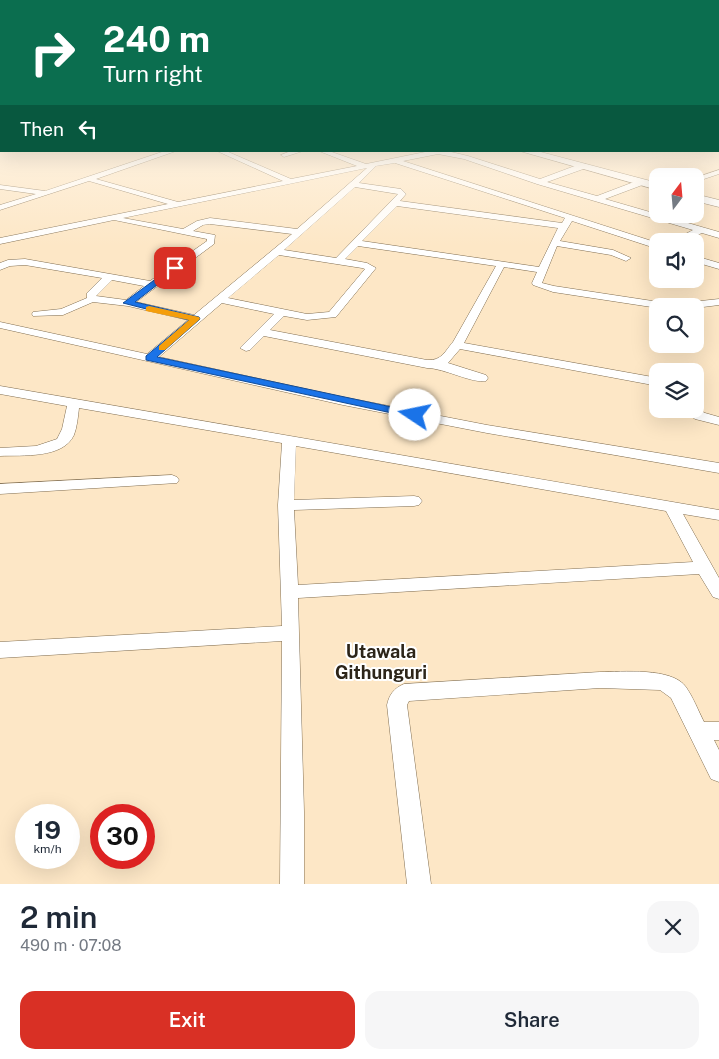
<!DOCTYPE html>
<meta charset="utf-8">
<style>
body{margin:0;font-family:"Public Sans",sans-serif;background:#f6f6f7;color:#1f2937;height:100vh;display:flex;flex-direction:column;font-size:19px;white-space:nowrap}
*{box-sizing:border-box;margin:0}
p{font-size:16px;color:#747a83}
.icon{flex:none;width:28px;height:28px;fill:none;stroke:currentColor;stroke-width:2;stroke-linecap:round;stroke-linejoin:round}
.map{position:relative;height:884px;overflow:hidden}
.sheet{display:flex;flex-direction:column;background:#fff;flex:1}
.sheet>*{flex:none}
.guide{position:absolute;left:0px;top:0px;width:720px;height:152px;box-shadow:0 5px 20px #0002;background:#0b6e4f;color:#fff;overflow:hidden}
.needle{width:32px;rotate:16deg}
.buttons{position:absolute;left:649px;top:168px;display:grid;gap:10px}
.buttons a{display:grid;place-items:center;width:55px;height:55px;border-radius:10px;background:#fff;box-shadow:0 5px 20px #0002;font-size:25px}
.speed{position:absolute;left:15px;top:804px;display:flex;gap:10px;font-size:25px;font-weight:700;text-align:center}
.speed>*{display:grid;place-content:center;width:65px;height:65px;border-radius:50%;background:#fff;box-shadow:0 5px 20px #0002;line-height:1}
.speed small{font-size:12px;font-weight:400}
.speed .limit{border:8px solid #d22;background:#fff;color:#111}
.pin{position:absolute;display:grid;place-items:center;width:42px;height:42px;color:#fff;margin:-21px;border-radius:10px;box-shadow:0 2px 8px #0006}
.me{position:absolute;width:55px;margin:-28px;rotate:281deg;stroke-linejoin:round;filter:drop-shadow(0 0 4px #0008)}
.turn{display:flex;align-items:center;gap:18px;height:105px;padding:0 20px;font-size:22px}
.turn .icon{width:65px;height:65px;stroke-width:2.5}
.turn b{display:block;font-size:35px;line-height:42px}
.then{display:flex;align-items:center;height:48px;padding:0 20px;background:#0003;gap:10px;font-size:19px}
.round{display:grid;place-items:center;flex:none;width:52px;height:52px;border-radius:15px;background:#f6f6f7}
.headline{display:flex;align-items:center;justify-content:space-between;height:85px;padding:0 20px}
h1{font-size:30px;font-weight:600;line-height:38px}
.button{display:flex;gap:10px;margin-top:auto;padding:10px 20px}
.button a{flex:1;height:58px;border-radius:15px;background:#d93025;color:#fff;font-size:20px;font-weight:600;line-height:58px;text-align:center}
.button a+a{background:#f6f6f7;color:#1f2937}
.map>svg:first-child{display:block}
</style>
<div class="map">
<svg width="719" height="884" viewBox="0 0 719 884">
<rect width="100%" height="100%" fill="#fde7c6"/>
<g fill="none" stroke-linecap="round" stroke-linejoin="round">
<defs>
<g id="minor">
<path d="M165,151H176L96,179L178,202L283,181L217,151H226L291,179L357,166L319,151H329L366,164L430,151H447L468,156L540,179L580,164H586V168L547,182L597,196L639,180H645V184L605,199L719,232V238L702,233L683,241H672L693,230L537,184L464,159L438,154L403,161L658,243V249L572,221L560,241L613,250L631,258L626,261L611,255L557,246L542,283L554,286L659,302L682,303L719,299V305L695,308V306H658V308L553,292L533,285L532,283L537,272L504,267L464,343L658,378V386L460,349L448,363L486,375L488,378L486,381C473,384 444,368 427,368L264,336L250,350L246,351L240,348L274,314L222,303L159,357L343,397L487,425L719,463V473L487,433L343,405L0,328V322L147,354L188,320L128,306L93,302L63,315L33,316L32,314L33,312L61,309L87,298V293L102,278L25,265L10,266L0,270V263L8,260L25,259L150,281L207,241V239L114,220L0,244V238L168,204L89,181L0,210V205L36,194L0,189V185L45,191ZM395,163L565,218L562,223L400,201L406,194L401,189L359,183L376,166ZM367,168L297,229L210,218L197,221L183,229L123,218ZM355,187L398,194L336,258L284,250ZM397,206L558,228L539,267L362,241ZM210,224L292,234L194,315L136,302L214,244L215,235L193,231L203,225ZM358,246L496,266L453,342C445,351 442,361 427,360L270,330L284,316L307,320L336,317L376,268L367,263L345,259ZM279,255L362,268L365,269L329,312L307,314L228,298ZM112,280L144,286L126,300L96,296Z"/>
<polygon points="291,151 303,151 284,157 281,155"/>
<polygon points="719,170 719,174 695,182 695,178"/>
<polygon points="695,256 719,263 719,269 695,262"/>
<path d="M0,386L719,510V520L683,514L719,578V599L713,597L699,574L298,598L304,812V884H280L282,641L0,658V642L282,626L278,505L282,443L79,408C78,417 77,427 74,435C63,459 22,455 0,456V448L36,446L57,439L62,429L67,406L0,394ZM296,446L666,511L693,562L298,585L294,510L414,506L419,505L422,501L419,497L414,496L294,500Z"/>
<polygon points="695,408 705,413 719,417 719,425 695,419 682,409"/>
<polygon points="172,475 177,477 179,480 177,483 0,494 0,484"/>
<path d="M600,672C622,672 672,667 686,687C693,697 698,710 704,722H719V740H714L719,750V782L711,779L671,698L660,690L600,688L409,701L407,705L431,884H407L387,705C389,695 394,688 404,684Z"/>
</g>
<g id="highway">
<polygon points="520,151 537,151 658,183 658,190"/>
<polygon points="695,194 719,200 719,207 695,201"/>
</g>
</defs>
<use href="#minor" stroke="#816e51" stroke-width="1"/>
<use href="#highway" stroke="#816e51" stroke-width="1"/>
<use href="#minor" fill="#fff" fill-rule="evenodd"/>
<use href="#highway" fill="#fff" fill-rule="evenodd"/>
</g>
<linearGradient id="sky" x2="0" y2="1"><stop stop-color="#74b2b5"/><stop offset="0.5" stop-color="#fef4e5"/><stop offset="1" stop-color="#fef4e5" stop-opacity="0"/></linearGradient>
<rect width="719" height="246" fill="url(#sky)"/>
<polygon fill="#1a73e8" stroke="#114b97" points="172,267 179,268 135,302 199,317 200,319 157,357 415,412 420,415 415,418 146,360 146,356 189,320 123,303"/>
<polygon fill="#f59e0b" points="149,306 199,317 200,319 165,350 159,350 159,346 189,320 146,311 146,307"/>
<g text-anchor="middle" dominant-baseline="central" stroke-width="4" stroke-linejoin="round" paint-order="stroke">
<g font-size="18" font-weight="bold" fill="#2d2519" stroke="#fff">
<text x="381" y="651">Utawala<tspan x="381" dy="21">Githunguri</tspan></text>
</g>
</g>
</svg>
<div class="buttons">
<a><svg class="needle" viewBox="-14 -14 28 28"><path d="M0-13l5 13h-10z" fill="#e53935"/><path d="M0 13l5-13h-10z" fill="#747a83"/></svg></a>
<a><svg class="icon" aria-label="sound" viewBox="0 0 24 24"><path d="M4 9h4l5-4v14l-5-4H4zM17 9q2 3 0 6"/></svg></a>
<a><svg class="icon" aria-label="search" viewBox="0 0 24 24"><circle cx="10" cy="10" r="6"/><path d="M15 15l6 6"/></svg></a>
<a><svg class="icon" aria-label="layers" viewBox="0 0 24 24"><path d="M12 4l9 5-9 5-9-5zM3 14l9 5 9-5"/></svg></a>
</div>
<div class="speed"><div>19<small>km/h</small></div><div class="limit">30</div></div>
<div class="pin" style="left:175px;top:268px;background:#d93025"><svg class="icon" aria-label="arrive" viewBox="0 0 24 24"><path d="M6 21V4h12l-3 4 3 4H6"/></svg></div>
<svg class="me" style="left:415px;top:415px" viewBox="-20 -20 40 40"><circle r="19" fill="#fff"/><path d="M0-13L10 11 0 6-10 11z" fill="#1a73e8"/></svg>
<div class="guide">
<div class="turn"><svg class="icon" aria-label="right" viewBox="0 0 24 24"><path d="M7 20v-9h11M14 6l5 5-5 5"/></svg><div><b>240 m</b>Turn right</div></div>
<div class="then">Then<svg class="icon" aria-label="left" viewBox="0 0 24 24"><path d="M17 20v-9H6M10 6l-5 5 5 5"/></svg></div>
</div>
</div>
<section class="sheet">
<div class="headline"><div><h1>2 min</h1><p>490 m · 07:08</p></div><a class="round"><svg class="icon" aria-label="close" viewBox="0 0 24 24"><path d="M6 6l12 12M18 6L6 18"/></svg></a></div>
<div class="button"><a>Exit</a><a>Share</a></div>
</section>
